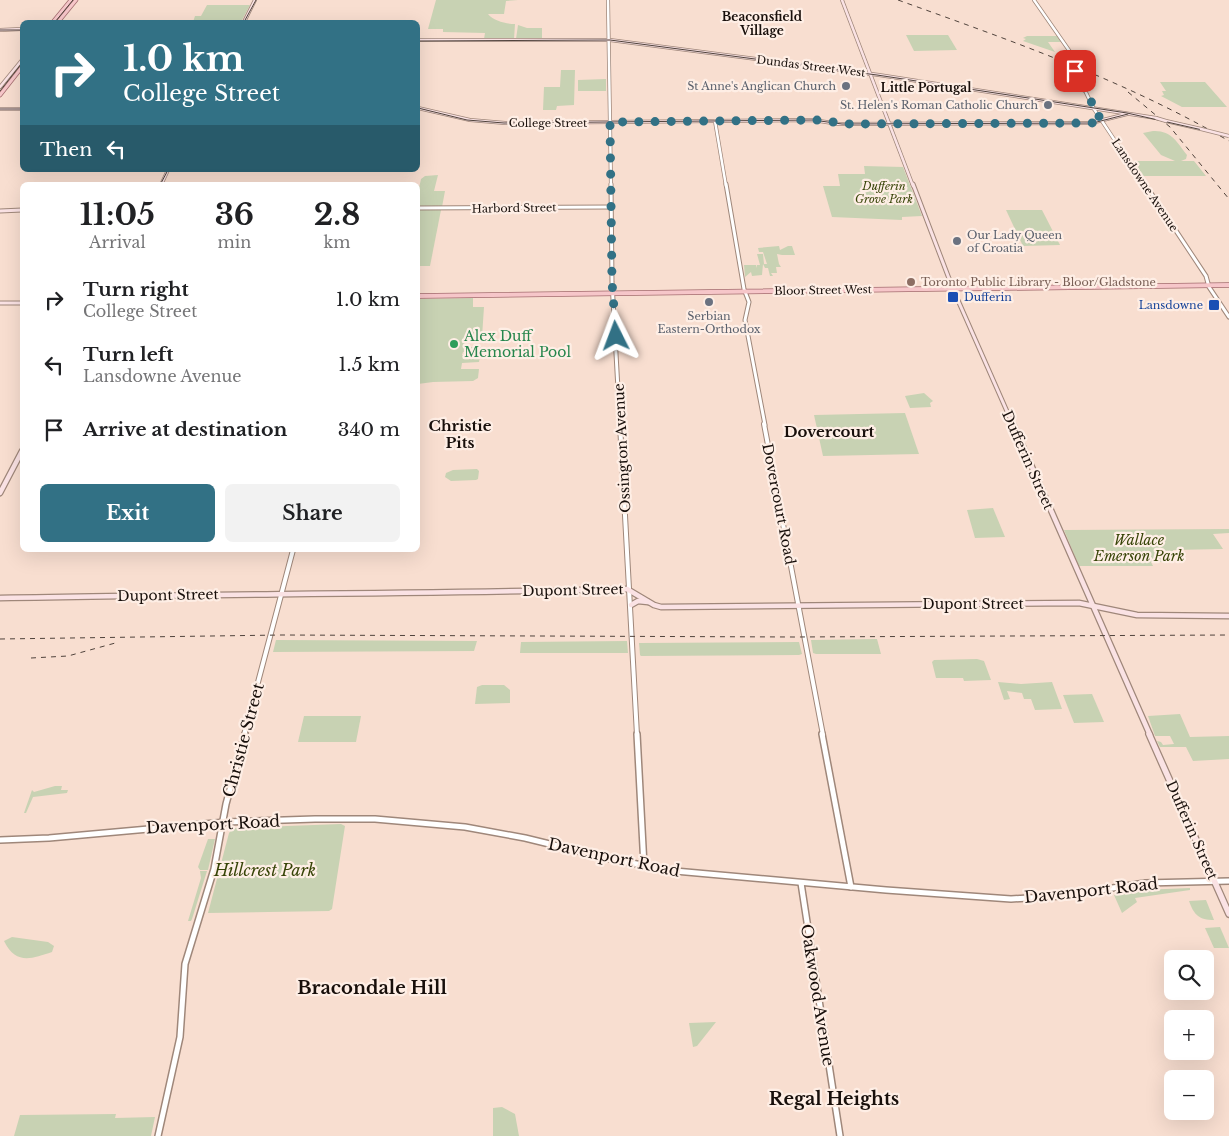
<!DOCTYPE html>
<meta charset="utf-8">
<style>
body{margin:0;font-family:"Libre Baskerville",serif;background:#f2f2f2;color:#202124;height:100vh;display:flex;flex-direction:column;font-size:19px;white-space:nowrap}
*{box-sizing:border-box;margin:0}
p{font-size:16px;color:#757577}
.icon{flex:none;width:28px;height:28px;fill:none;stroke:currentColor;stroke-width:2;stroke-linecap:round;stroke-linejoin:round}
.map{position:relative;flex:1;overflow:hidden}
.panel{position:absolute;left:20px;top:182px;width:400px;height:370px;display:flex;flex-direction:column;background:#fff;border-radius:8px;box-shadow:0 5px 20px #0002}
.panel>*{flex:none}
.guide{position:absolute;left:20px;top:20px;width:400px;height:152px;border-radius:8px;box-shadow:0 5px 20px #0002;background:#327185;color:#fff;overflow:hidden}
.buttons{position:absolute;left:1164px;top:950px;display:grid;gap:10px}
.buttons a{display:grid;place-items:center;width:50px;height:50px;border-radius:8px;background:#fff;box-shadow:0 5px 20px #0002;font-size:25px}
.pin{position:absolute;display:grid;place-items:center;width:42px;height:42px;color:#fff;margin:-21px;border-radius:10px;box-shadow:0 2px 8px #0006}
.me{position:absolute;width:55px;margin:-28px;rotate:357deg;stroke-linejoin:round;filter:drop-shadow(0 0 4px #0008)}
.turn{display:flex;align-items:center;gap:18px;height:105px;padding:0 20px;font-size:22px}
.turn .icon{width:65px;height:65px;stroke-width:2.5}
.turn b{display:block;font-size:35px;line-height:42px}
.then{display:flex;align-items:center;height:48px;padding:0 20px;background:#0003;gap:10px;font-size:19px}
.eta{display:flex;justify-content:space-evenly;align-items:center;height:85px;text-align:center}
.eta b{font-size:30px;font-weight:800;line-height:35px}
.button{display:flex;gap:10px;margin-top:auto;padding:10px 20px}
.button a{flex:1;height:58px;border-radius:8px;background:#327185;color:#fff;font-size:20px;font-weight:800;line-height:58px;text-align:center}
.button a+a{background:#f2f2f2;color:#202124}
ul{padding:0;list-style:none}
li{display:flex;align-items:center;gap:15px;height:65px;padding:0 20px}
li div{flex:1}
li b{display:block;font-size:19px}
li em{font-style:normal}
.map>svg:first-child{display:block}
</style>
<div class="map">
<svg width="1229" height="1136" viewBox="0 0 1229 1136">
<rect width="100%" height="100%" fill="#f8ded0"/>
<g fill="#c8d2b3">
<path d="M436,0H518L506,1L504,14H488C493,21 507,24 515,24L514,39H484L485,33L443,32V29H428Z"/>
<polygon points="207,5 250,5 241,22 193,22 195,16 201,16"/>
<polygon points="518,25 527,28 542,28 542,38 516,39"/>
<polygon points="906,35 948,35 957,50 914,51"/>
<polygon points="1027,36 1057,36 1061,42 1048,42 1055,52 1023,41 1026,39 1023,38"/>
<polygon points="561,70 575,70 574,105 557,106 556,110 543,110 544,87 560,87"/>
<polygon points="606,79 606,91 578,91 578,80"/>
<polygon points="1160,82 1205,82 1227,107 1182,107 1161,96 1164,95 1162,91 1166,91"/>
<path d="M1153,131C1171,130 1177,142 1187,155L1186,159L1181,161H1194L1206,176H1142L1132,161H1175L1161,155L1143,133Z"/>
<polygon points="864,166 903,167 922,216 902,217 902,220 832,217 823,186 840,186 838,174 865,174"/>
<polygon points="438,175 434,191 445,191 442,207 418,207 418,193 421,179 425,176"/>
<polygon points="418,210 441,210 430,266 418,266"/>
<polygon points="1006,210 1042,210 1060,245 1023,246"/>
<polygon points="779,246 780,250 788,246 792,246 795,255 782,255 781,253 782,255 777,254 779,264 781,267 776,267 777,273 771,273 773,276 770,276 768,268 765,268 763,264 762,275 752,276 751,272 745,277 744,265 756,265 757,268 757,265 760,265 757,254 763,254 764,264 767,264 763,252 759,252 758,248"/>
<polygon points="473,298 473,307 484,307 482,337 481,339 465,339 464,347 481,347 480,352 463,352 462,355 480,356 479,362 462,363 461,369 479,369 478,378 473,381 433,382 418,384 418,299"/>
<polygon points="924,393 933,401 930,403 931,407 910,408 905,396"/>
<polygon points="905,413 919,454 823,456 814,415"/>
<polygon points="477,469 479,471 478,479 476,480 451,481 445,477 446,473 453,470"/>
<polygon points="993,508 1005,537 975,538 967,510"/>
<polygon points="1229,529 1229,533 1213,534 1223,549 1173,550 1175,556 1167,556 1170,562 1151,562 1153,566 1079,566 1064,530"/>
<polygon points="877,639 881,654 816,654 813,653 811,640"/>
<polygon points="276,640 477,641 474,651 273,652"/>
<polygon points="627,641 628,653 520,653 521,642"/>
<polygon points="799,642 802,654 799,655 641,656 640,655 639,643"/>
<polygon points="977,659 984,661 991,680 964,681 963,678 936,678 932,662 934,660"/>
<polygon points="998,682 1021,684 1052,682 1062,709 1035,710 1031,699 1024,699 1022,693 1007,691 1010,699 1004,700"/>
<polygon points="482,685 504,685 510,690 510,703 475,704 477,687"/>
<polygon points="1092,694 1104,722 1074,723 1063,695"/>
<polygon points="1180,714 1190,737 1229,736 1229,759 1193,761 1186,747 1160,747 1157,741 1161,742 1163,745 1174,744 1170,736 1155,736 1148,716"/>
<polygon points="304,716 361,716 356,742 298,742"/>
<polygon points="55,786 62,786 61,790 68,790 67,793 33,797 26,813 24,813 32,790 34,792"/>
<polygon points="341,824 345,826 332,909 329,911 208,913 229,833 233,828"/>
<polygon points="208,839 215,839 208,870 200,870 198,867"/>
<polygon points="200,871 207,871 192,919 191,921 188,921 201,878"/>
<polygon points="1190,888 1190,890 1135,898 1137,902 1122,913 1114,895 1141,890"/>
<path d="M1206,900L1214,920C1199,920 1194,915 1189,901Z"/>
<polygon points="1220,927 1229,948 1214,948 1205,928"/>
<path d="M12,937L48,942L54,946L52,952C31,959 16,965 4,941Z"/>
<polygon points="716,1022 697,1046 693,1047 689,1023"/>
<polygon points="502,1107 515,1114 519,1136 493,1136 493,1108"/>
<polygon points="116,1114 115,1118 155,1117 151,1136 14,1136 20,1115"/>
</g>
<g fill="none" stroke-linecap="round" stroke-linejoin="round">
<defs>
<g id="tertiary-far3">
<polyline points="608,0 611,186"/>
<polyline points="1034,0 1073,56 1075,70 1094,109 1145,186"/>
<polyline points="715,121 726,186"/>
</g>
<g id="tertiary-far2">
<polyline points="611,184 612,282 620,425"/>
<polyline points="726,184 744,289 749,302 745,320 765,425"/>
<polyline points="1145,184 1206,276 1209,287 1229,317"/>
<polyline points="418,208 611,207"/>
</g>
<g id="tertiary-far1">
<polyline points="620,424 637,735"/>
<polyline points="764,424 823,735"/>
<polyline points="244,735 293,550"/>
</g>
<g id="tertiary">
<polyline points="637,734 644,866"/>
<polyline points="822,734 851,887"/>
<polyline points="0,840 49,838 226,822 315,819 375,819 465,827 525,838 615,860 675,871 886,890 1011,899 1061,896 1145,883 1229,881"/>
<polyline points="801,883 840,1136"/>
<polyline points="158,1136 180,1037 185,964 214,869 226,804 245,734"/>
</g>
<g id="secondary-far3">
<polyline points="842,0 913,186"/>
<polyline points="244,22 255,0"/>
<polyline points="0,30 22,29"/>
<polyline points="418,40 610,40 879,75 1156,118"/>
<polyline points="0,87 22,60"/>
<polyline points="418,108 470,120 505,123 813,120 839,124 1091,123 1127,114"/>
<polyline points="0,109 22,109"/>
<polyline points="1166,121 1201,129"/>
<polyline points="161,185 168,170"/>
</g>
<g id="secondary-far2">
<polyline points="913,184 953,289 1013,425"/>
<polyline points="0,211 22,210"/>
<polyline points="0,303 22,303"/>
</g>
<g id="secondary-far1">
<polyline points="1013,424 1150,735"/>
<polyline points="0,493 22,451"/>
<path d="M0,598C209,594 418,594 627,589L654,605L661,607L1079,603L1137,615L1229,616"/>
<polyline points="631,605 638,601 648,602"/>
</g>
<polyline id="secondary" points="1149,734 1229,914"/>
<g id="primary-far1">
<polyline points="53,22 71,0"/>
<polyline points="58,22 76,0"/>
<polyline points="0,95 22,67"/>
</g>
<polyline id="primary" points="418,296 1229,285"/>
</defs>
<use href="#tertiary-far3" stroke="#9f877a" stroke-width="4"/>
<use href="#tertiary-far2" stroke="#9f877a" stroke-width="5"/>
<use href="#tertiary-far1" stroke="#9f877a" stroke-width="6"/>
<use href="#tertiary" stroke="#9f877a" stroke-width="8"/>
<use href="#secondary-far3" stroke="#9f877a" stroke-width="4"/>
<use href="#secondary-far2" stroke="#9f877a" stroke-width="5"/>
<use href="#secondary-far1" stroke="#9f877a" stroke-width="7"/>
<use href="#secondary" stroke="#9f877a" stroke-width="8"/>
<use href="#primary-far1" stroke="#a46d6f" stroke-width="4.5"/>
<use href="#primary" stroke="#a46d6f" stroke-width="5.5"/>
<use href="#tertiary-far3" stroke="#fff" stroke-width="2.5"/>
<use href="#tertiary-far2" stroke="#fff" stroke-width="3"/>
<use href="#tertiary-far1" stroke="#fff" stroke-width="4"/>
<use href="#tertiary" stroke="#fff" stroke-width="5"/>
<use href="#secondary-far3" stroke="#fae2e4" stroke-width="2.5"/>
<use href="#secondary-far2" stroke="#fae2e4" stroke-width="3"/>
<use href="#secondary-far1" stroke="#fae2e4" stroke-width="4.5"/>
<use href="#secondary" stroke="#fae2e4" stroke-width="5.5"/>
<use href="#primary-far1" stroke="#f6c6c9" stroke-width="3"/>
<use href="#primary" stroke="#f6c6c9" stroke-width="4"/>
<g stroke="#50433c" stroke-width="1">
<polyline points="55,22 73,0"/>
<polyline points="244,22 256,0"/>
<polyline points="0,30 22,30"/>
<polyline points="418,41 610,40 877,75 1127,113 1229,136"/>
<polyline points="0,91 22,63"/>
<polyline points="418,108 467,120 504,123 813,120 842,124 1093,123 1128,114"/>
<polyline points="0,109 22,109"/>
<polyline points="160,185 168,170"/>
</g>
<g stroke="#50433c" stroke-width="1" stroke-dasharray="5 5" stroke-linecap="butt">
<path d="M898,0C1012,41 1124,80 1229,141"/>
<polyline points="1128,92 1170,127 1229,199"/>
<polyline points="0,639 282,635 794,637 1229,635"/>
<polyline points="31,658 68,656 119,642"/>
</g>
<defs>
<g id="secondary-bridge">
<polyline points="1156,118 1166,121"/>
<polyline points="1201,129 1229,136"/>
</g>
</defs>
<use href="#secondary-bridge" stroke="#9f877a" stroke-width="4" stroke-linecap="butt"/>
<use href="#secondary-bridge" stroke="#fae2e4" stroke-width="2.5"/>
</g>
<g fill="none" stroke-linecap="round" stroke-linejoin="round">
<polyline stroke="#327185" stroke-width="9" stroke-dasharray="0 16.2" points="616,336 612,282 610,122 816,120 850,124 1091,123 1102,122 1075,71"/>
</g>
<g fill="#6b7280" stroke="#feeee5" stroke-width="2">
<circle cx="846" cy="86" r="5"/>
<circle cx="1048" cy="105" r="5"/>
<circle cx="957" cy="241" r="5"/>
<circle cx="709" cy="302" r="5"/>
</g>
<circle fill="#8d6e63" stroke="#feeee5" stroke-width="2" cx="911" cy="282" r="5"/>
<g fill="#1a4fb4" stroke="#feeee5" stroke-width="2">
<rect x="947" y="291" width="12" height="12" rx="2.5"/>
<rect x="1208" y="299" width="12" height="12" rx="2.5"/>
</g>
<circle fill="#2e9e5b" stroke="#feeee5" stroke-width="2" cx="454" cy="344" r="5"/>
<g text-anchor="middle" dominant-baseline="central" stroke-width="4.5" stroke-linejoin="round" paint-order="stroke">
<g font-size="11" fill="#180f0b" stroke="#feeee5">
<text transform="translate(811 66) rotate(7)">Dundas Street West</text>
<text x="548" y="123">College Street</text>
<text transform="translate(1145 185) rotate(56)">Lansdowne Avenue</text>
<text transform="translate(514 208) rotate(-1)">Harbord Street</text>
<text transform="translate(823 290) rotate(-1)">Bloor Street West</text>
</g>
<g font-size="11" fill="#5b616d" stroke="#feeee5" text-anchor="end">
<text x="836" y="86">St Anne's Anglican Church</text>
<text x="1038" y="105">St. Helen's Roman Catholic Church</text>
<text x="967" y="235" text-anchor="start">Our Lady Queen<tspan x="967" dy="13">of Croatia</tspan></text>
<text x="709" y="316" text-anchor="middle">Serbian<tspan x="709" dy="13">Eastern-Orthodox</tspan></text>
</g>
<g font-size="11" font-style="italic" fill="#374407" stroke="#feeee5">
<text x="884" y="186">Dufferin<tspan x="884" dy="13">Grove Park</tspan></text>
</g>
<g font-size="11" fill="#785e54" stroke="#feeee5" text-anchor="start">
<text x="921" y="282">Toronto Public Library - Bloor/Gladstone</text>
</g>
<g font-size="11" fill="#164399" stroke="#feeee5" text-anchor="start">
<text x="964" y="297">Dufferin</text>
<text x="1203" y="305" text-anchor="end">Lansdowne</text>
</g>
<g font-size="12" font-weight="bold" fill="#180f0b" stroke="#feeee5">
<text x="762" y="16">Beaconsfield<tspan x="762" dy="14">Village</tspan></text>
<text x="926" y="87">Little Portugal</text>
</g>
<g font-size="14" fill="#27864d" stroke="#feeee5" text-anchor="start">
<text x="464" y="336">Alex Duff<tspan x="464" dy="16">Memorial Pool</tspan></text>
</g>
<g font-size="14" fill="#180f0b" stroke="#feeee5">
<text transform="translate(622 448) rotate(-93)">Ossington Avenue</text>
<text transform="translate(1028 460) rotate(66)">Dufferin Street</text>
<text transform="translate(779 504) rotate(79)">Dovercourt Road</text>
<text transform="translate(573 590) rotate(-1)">Dupont Street</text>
<text transform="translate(168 595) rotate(-1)">Dupont Street</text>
<text x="973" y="604">Dupont Street</text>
<text transform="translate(1192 830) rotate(66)">Dufferin Street</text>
</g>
<g font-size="14" font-style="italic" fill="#374407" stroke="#feeee5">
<text x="1139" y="540">Wallace<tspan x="1139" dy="16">Emerson Park</tspan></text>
</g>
<g font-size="15" font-weight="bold" fill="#180f0b" stroke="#feeee5">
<text x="460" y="425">Christie<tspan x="460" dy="17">Pits</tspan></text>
<text x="829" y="431">Dovercourt</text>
</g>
<g font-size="16" fill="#180f0b" stroke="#feeee5">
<text transform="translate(243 740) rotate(-75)">Christie Street</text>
<text transform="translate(213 824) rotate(-3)">Davenport Road</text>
<text transform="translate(614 857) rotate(12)">Davenport Road</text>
<text transform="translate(1091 890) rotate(-6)">Davenport Road</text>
<text transform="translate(818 995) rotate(81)">Oakwood Avenue</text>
</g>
<g font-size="16" font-style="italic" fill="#374407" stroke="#feeee5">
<text x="265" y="870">Hillcrest Park</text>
</g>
<g font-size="18" font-weight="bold" fill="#180f0b" stroke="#feeee5">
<text x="372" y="988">Bracondale Hill</text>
<text x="834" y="1099">Regal Heights</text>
</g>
</g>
</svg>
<div class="buttons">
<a><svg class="icon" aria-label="search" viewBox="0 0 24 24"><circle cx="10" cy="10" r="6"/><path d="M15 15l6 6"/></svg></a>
<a>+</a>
<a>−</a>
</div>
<div class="pin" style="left:1075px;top:71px;background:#d93025"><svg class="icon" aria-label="arrive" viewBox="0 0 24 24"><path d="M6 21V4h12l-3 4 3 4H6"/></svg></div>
<svg class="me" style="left:616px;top:336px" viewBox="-20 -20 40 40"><path d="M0-17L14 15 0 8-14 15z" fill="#327185" stroke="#fff" stroke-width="4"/></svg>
<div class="guide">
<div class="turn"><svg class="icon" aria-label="right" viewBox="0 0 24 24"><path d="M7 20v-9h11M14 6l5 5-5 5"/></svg><div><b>1.0 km</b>College Street</div></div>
<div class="then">Then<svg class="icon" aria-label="left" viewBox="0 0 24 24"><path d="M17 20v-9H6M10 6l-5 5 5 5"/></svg></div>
</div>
<section class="panel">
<div class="eta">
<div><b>11:05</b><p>Arrival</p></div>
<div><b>36</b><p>min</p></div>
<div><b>2.8</b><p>km</p></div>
</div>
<ul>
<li><svg class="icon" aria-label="right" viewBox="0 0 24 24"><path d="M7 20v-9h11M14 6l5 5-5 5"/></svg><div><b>Turn right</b><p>College Street</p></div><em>1.0 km</em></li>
<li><svg class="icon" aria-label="left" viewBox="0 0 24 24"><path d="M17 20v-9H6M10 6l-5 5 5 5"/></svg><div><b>Turn left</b><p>Lansdowne Avenue</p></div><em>1.5 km</em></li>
<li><svg class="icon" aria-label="arrive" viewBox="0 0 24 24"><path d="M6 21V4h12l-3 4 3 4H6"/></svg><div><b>Arrive at destination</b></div><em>340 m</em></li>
</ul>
<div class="button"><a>Exit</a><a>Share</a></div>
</section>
</div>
